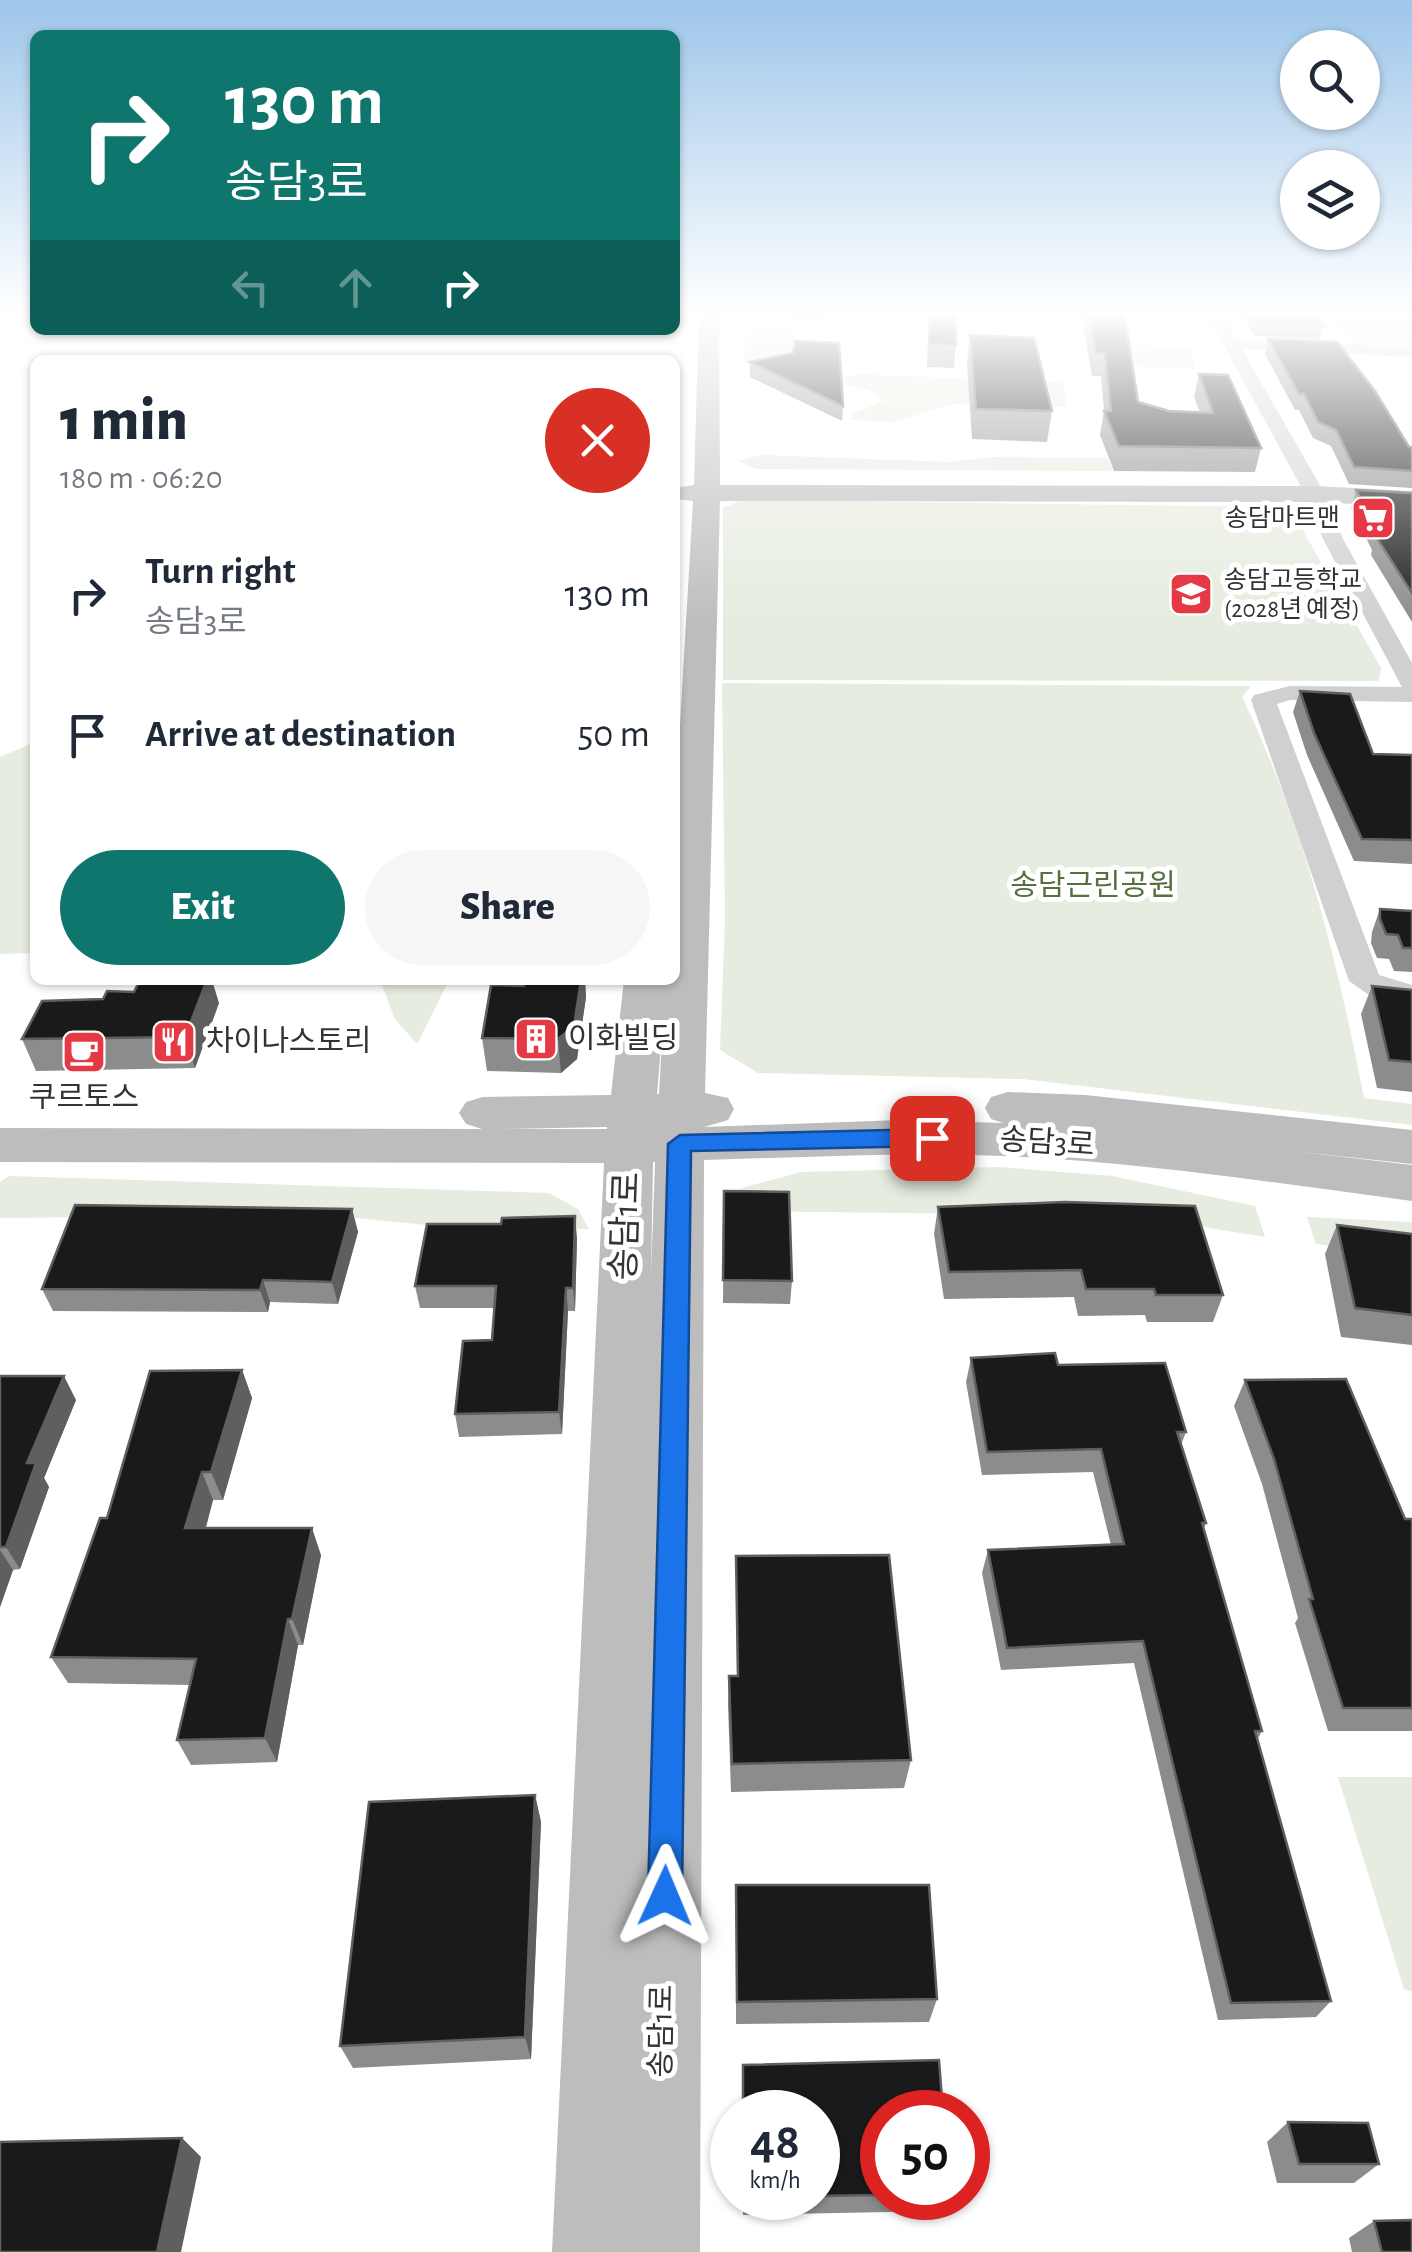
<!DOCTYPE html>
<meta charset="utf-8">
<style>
body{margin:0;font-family:"Alegreya Sans","Noto Sans KR",sans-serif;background:#f6f6f7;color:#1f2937;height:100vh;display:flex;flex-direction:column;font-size:38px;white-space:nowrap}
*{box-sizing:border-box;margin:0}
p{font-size:32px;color:#747a83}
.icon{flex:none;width:55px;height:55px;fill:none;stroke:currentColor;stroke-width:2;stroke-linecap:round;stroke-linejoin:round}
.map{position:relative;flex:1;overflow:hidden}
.side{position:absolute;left:30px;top:355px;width:650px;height:630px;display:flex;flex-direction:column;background:#fff;border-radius:15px;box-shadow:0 2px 8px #0004}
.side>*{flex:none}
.top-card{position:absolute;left:30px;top:30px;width:650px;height:305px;border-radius:15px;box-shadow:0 2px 8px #0004;background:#0f766e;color:#fff;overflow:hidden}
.buttons{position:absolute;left:1280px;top:30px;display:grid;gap:20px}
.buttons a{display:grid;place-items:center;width:100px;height:100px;border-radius:50%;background:#fff;box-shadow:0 2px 8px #0004;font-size:50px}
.speed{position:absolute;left:710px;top:2090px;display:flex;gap:20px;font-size:50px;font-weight:700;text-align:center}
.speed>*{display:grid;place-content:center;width:130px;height:130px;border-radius:50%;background:#fff;box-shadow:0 2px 8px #0004;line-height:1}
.speed small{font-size:25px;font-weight:400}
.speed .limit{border:15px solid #d22;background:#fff;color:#111}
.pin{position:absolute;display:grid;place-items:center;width:85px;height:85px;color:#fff;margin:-42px;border-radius:20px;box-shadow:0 5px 15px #0006}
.me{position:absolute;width:110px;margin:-55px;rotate:1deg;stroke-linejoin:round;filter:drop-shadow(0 0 8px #0008)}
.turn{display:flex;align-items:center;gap:35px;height:210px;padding:0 30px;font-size:45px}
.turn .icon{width:130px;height:130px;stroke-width:2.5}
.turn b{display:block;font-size:70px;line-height:85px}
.lanes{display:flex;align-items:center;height:95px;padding:0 30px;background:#0003;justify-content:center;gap:50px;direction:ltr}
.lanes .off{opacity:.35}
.round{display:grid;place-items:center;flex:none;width:105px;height:105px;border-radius:52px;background:#f6f6f7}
.summary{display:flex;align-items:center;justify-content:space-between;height:170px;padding:0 30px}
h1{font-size:60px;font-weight:800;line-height:75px}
.button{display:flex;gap:20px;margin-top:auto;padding:20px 30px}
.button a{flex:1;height:115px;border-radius:60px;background:#0f766e;color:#fff;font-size:40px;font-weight:800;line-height:115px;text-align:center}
.button a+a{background:#f6f6f7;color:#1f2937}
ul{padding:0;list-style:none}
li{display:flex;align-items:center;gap:30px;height:140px;padding:0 30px}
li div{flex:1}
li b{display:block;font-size:38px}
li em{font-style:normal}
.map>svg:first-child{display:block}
</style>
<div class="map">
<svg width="1412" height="2252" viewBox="0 0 1412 2252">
<rect width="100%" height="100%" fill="#fff"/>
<g fill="#e6ecdf">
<polygon points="1333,316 1412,319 1412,347 1351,342"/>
<polygon points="748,330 797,332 791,354 743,362"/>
<polygon points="1126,344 1189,347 1195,369 1130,366"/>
<path d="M860,374L1063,383L1067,407L952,404L894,422L849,420L854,413L883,401C868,383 839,386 818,384Z"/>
<polygon points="761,455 951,462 992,457 1107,458 1113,471 756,469 738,461"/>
<polygon points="742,500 1277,507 1293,513 1381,668 1379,681 723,680 723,508"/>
<path d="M722,683L1251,686L1242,697C1304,825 1337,959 1364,1098L1412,1104V1125L1023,1079L758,1073L720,1050L725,921Z"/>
<polygon points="35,742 35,953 0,954 0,757"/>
<polygon points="380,980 449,980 417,1044 395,1019"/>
<polygon points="1000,1167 1112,1176 1255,1206 1265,1237 1161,1220 1069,1215 732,1211 738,1189 801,1172"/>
<polygon points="9,1176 549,1193 578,1209 589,1229 468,1229 325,1215 0,1218 0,1182"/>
<polygon points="1307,1217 1412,1222 1412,1257 1316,1244"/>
<polygon points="1338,1777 1412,1777 1412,1992 1404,1989"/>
</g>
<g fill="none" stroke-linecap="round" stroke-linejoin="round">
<polygon fill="#d0d0d0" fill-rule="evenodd" points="1205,311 1219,311 1236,339 1412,347 1412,357 1242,349 1325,494 1343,539 1412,663 1412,702 1290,700 1277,704 1379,975 1412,985 1412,1005 1372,997 1349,981 1251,700 1254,695 1290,686 1402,687 1323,539 1305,494"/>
<path fill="#bdbdbd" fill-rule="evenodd" d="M699,311H719L720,485L1315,486L1412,491V507L1315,502L720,501L705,1093L728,1098L734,1109L728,1120L704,1127L901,1120L1003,1123L991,1119L985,1108L991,1097L1008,1092L1085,1095L1412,1130V1164L1293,1151L1412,1165V1201C1283,1184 1154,1164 1025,1157C918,1151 811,1157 704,1160L700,2252H552L604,1163L0,1162V1128L482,1129L466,1124L459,1113L466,1102L483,1097L611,1095L624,980H675V812L693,501L676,499L675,488L694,485ZM663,1023L659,1094H657ZM607,1127V1129H503ZM653,1162H655L651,1277Z"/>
</g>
<g fill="#8c8c8c">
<polygon points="778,311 826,311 825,319 778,317"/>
<polygon points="929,311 956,311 956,345 954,368 927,367"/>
<polygon points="1081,311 1124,311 1138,402 1169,411 1200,412 1194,397 1199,374 1261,448 1255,472 1114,471 1100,435 1104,411 1101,376 1092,376"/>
<polygon points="1239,311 1412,311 1412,317 1322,315 1320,321 1324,326 1320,339 1255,336"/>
<polygon points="970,335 1052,411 1047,442 972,439 967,363"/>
<polygon points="1268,339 1409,447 1412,447 1412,488 1349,484 1331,446 1313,438 1299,410 1295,410 1265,354"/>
<polygon points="750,362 843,406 842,421 750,377"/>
<polygon points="1356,490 1412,493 1412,622 1371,555 1372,550 1351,508"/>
<polygon points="1300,691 1373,754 1412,755 1412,864 1354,861 1307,755 1293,712"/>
<polygon points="1380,909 1412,911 1412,972 1394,971 1389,959 1377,958 1371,943 1372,932"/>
<polygon points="524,980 585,980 586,997 577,1059 561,1073 487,1071 482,1038 524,986"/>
<polygon points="1372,986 1412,990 1412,1092 1377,1088 1361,1014"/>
<polygon points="134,992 219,1003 195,1068 36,1071 22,1039 103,999"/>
<polygon points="724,1191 792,1281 790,1304 723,1303"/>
<polygon points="938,1207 1223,1295 1213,1322 1147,1322 1145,1315 1078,1316 1074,1297 944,1299 934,1234"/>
<polygon points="352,1209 358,1232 338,1304 270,1302 268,1312 53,1311 42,1289"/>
<polygon points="1337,1225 1412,1234 1412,1345 1341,1337 1325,1254"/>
<polygon points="577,1238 575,1311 568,1311 562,1434 459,1437 455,1414 492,1340 494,1308 420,1308 415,1286"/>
<polygon points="971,1358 1058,1365 1186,1432 1181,1445 1206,1523 1204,1528 1262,1731 1257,1740 1331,2001 1316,2017 1218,2020 1134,1663 1001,1670 982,1573 988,1550 1111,1545 1093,1472 982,1475 966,1382"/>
<polygon points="242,1370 252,1398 223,1500 213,1500 206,1528 321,1555 303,1645 298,1645 277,1762 191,1765 177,1740 190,1685 68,1683 51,1657 107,1518"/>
<polygon points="0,1376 76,1400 44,1478 49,1487 20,1569 13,1570 0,1607"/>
<polygon points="1245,1380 1405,1519 1412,1519 1412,1731 1328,1731 1295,1623 1298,1618 1262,1484 1234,1406"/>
<polygon points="736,1556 911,1760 904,1788 731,1792 728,1705 729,1676 737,1676"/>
<polygon points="535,1795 541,1822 531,2059 353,2068 340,2046"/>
<polygon points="736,1885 937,1999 929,2022 736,2024"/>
<polygon points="743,2065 882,2112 882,2198 947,2198 940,2211 743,2215 743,2198 818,2198 818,2112 742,2112"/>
<polygon points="1288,2122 1379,2164 1354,2183 1277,2183 1267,2142"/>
<polygon points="1374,2221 1412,2252 1352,2252 1349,2238"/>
</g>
<g fill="#5f5f5f">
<polygon points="207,980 212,980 219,1003 195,1068 185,1037"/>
<polygon points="581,980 585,980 586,997 577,1059 561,1073 558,1039"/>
<polygon points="352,1209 358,1232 338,1304 332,1282"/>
<polygon points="575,1216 577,1238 575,1311 573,1288"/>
<polygon points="263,1280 270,1302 268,1312 260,1290"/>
<polygon points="566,1288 568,1311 562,1434 559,1412"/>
<polygon points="242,1370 252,1398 223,1500 211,1472"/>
<polygon points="64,1376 76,1400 44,1478 49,1487 20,1569 6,1547 27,1463"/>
<polygon points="202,1472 213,1500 198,1555 185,1528"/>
<polygon points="312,1528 321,1555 303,1645 292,1619"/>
<polygon points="0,1550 13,1570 0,1607"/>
<polygon points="288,1619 298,1645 277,1762 265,1738"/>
<polygon points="535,1795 541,1822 531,2059 525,2037"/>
<polygon points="182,2138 201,2157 181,2252 157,2252"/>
</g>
<g fill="#1a1a1a" stroke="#5f5f5f" stroke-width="2.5">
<polygon points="930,311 956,311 956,345 929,344"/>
<polygon points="1088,311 1124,311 1138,402 1169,411 1213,413 1199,374 1228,375 1261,448 1119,446 1104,411 1111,411 1105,353 1096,353"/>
<polygon points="1250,311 1320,311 1322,314 1315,313 1324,326 1258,323"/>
<polygon points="970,335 1034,338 1052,411 976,409"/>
<polygon points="1268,339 1337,342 1375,391 1409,447 1412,447 1412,471 1354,467 1336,430 1318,422 1304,394 1299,394"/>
<polygon points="795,341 839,343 843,406 750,362 793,353"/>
<polygon points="1356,490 1412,493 1412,593 1376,537 1380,535"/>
<polygon points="1300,691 1350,694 1373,754 1412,755 1412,840 1362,839 1314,733"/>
<polygon points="1380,909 1412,911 1412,948 1403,948 1398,935 1386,934 1380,919"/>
<polygon points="140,980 207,980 185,1037 22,1039 42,1001 103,999 107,991 134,992"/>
<polygon points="524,980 581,980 574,1026 558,1039 482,1038 491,985 524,986"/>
<polygon points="1372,986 1412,990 1412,1062 1389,1060"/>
<polygon points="724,1191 789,1192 792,1281 723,1280"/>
<polygon points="1065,1202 1195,1206 1223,1295 1156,1295 1154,1289 1086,1289 1081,1270 949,1272 938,1207"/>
<polygon points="75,1205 352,1209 332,1282 263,1280 260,1290 42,1289"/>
<polygon points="575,1216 573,1288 566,1288 559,1412 455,1414 463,1341 492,1340 496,1286 415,1286 427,1224 501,1224 502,1218"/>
<polygon points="1337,1225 1412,1234 1412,1315 1355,1308"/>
<polygon points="1055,1353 1058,1365 1165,1363 1186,1432 1177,1432 1206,1523 1202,1523 1262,1731 1255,1731 1331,2001 1231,2003 1143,1641 1007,1648 988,1550 1124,1544 1101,1449 987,1452 971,1358"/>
<polygon points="242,1370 211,1472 202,1472 185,1528 312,1528 292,1619 288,1619 265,1738 177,1740 196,1659 51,1657 100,1518 107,1518 150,1371"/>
<polygon points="0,1376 64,1376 27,1463 36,1463 6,1547 0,1547"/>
<polygon points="1346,1379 1405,1519 1412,1519 1412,1708 1343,1708 1309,1599 1313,1599 1274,1459 1245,1380"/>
<polygon points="889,1555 911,1760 732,1764 729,1676 738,1676 736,1556"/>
<polygon points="535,1795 525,2037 340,2046 369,1802"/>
<polygon points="736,1885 929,1885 937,1999 737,2002"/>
<polygon points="939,2060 943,2112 882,2112 882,2195 818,2196 818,2112 743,2112 743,2065"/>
<polygon points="1288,2122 1368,2123 1379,2164 1299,2164"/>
<polygon points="182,2138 157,2252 0,2252 0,2142"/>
<polygon points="1412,2220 1412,2252 1382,2252 1374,2221"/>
</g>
<linearGradient id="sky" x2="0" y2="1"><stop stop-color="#9ec6ea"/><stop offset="0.5" stop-color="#fff"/><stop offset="1" stop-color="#fff" stop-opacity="0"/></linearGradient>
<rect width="1412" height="626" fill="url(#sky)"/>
<polygon fill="#1a73e8" stroke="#114b97" stroke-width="2.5" points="932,1129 943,1138 932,1146 691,1151 682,1896 677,1908 665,1913 653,1908 648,1896 668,1144 680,1135"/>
<defs>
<symbol id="supermarket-square" viewBox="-11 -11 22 22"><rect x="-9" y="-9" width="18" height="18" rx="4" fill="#e63946" stroke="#fff"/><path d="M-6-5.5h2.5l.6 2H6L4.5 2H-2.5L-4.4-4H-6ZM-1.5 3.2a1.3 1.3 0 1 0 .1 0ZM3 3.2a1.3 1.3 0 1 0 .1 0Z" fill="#fff"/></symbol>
<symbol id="school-square" viewBox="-11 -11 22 22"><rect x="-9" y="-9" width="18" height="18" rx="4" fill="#e63946" stroke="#fff"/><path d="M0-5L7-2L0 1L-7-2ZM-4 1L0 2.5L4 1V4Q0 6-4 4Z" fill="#fff"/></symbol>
<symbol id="building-square" viewBox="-11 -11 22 22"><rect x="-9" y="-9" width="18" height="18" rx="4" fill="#e63946" stroke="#fff"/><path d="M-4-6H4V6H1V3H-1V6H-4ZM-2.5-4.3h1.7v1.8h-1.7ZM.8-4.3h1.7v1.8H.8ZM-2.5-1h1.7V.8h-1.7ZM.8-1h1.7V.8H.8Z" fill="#fff"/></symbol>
<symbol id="restaurant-square" viewBox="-11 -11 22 22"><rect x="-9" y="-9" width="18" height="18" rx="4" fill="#e63946" stroke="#fff"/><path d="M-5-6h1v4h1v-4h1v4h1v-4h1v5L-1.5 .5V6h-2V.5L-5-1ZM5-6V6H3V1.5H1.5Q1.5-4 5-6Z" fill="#fff"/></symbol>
<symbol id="cafe-square" viewBox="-11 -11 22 22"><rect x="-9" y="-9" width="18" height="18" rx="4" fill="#e63946" stroke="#fff"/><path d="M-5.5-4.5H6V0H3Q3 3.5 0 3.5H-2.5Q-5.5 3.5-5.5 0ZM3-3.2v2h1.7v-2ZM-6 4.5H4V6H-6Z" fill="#fff"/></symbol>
</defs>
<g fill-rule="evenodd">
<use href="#supermarket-square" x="1348" y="493" width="50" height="50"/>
<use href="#school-square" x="1166" y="569" width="50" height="50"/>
<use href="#building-square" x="511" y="1014" width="50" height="50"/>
<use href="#restaurant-square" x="149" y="1017" width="50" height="50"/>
<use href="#cafe-square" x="59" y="1027" width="50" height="50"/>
</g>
<g text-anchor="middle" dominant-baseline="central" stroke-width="10" stroke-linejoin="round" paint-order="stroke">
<g font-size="25" fill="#333" stroke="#fff" text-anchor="end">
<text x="1340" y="518">송담마트맨</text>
<text x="1224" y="580" text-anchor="start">송담고등학교<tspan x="1224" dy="29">(2028년 예정)</tspan></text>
</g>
<g font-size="30" fill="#56703f" stroke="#fff">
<text x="1093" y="886">송담근린공원</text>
</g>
<g font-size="30" fill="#333" stroke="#fff" text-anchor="start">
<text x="568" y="1039">이화빌딩</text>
<text x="206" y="1042">차이나스토리</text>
<text x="84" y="1098" text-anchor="middle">쿠르토스</text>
</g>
<g font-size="30" fill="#333" stroke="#fff">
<text transform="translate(1047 1143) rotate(4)">송담3로</text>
<text transform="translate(662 2031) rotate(-89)">송담1로</text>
</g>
<g font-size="35" fill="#333" stroke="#fff">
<text transform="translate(626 1226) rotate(-88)">송담1로</text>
</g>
</g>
</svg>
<div class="buttons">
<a><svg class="icon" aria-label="search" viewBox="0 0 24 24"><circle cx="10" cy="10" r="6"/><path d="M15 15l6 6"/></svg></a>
<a><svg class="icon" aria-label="layers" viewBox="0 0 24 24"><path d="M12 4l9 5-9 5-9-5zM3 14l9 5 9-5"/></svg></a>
</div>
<div class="speed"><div>48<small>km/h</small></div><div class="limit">50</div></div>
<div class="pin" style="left:932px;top:1138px;background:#d93025"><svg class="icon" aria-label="arrive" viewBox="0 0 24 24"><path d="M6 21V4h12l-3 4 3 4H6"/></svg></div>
<svg class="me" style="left:665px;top:1896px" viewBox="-20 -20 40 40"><path d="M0-17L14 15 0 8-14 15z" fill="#1a73e8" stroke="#fff" stroke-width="4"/></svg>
<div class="top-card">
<div class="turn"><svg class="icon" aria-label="right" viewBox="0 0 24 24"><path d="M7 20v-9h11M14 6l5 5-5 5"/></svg><div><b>130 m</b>송담3로</div></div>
<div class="lanes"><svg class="icon off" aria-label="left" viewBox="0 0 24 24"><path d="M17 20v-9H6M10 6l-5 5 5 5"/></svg><svg class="icon off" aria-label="ahead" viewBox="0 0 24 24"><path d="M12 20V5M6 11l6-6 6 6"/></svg><svg class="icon" aria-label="right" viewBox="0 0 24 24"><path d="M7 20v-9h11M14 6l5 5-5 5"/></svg></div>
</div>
<section class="side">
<div class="summary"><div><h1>1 min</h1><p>180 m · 06:20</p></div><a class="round" style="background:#d93025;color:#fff"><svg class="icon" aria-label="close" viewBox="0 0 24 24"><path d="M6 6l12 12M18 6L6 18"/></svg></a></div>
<ul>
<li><svg class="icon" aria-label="right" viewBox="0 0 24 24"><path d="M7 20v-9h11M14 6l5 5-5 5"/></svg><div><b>Turn right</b><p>송담3로</p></div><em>130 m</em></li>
<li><svg class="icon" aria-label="arrive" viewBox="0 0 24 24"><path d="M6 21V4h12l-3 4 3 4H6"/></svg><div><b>Arrive at destination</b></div><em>50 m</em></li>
</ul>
<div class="button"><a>Exit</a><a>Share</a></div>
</section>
</div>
